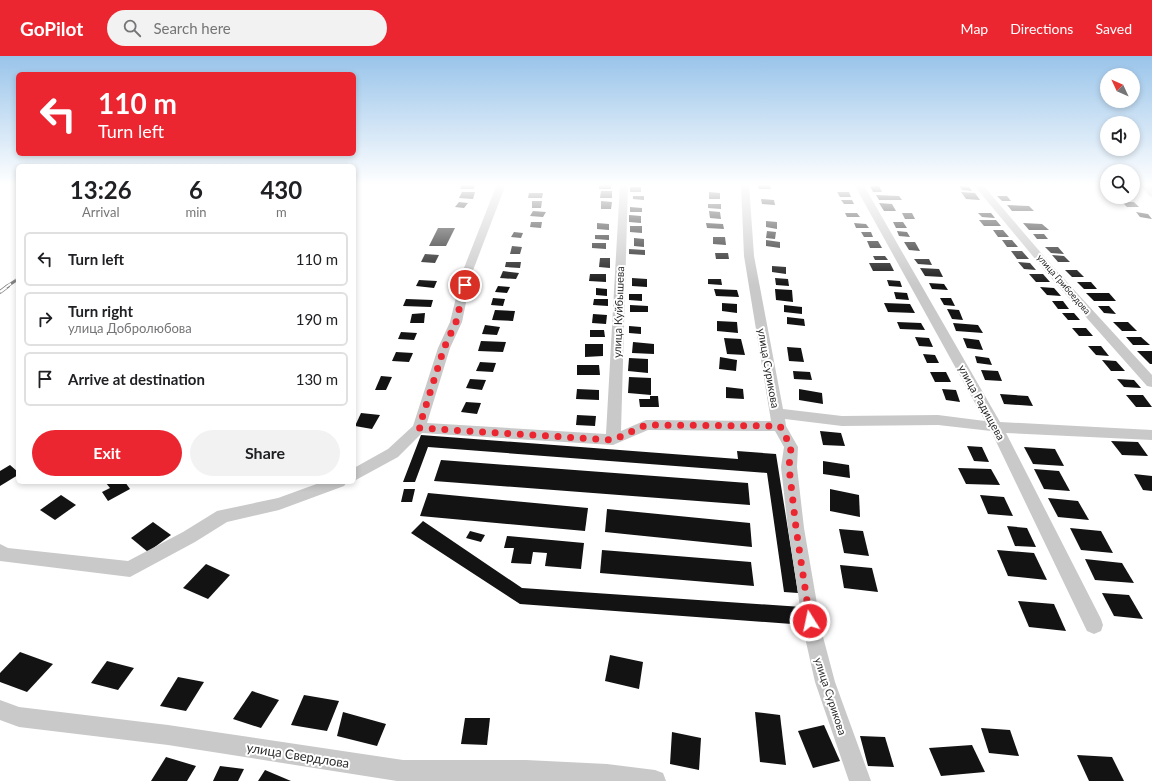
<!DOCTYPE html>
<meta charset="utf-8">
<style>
body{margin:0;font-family:Lato,sans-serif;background:#f2f2f2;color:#202124;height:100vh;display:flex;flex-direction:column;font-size:15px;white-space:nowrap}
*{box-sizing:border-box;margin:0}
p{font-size:13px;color:#757577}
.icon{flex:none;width:22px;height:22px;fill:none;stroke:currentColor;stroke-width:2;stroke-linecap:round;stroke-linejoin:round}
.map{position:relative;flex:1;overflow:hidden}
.panel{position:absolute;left:16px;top:108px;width:340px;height:320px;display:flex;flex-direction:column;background:#fff;border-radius:6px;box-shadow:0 2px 6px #0003}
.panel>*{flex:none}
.banner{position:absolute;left:16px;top:16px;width:340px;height:84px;border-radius:6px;box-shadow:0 2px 6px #0003;background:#ec2630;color:#fff;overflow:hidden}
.needle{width:26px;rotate:314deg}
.buttons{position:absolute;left:1100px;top:12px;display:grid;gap:8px}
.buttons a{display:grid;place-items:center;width:40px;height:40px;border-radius:50%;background:#fff;box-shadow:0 2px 6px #0003;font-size:20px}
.pin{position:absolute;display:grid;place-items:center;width:34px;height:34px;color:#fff;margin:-17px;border:2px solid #fff;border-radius:50%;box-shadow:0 1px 4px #0007}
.me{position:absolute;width:44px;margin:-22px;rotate:350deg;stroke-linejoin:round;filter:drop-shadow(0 0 3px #0008)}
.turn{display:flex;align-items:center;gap:14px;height:84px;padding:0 16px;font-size:18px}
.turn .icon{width:52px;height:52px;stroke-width:2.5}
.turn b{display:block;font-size:28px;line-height:34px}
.eta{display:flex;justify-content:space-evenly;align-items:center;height:68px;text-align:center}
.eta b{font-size:24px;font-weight:700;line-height:28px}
.primary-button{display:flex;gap:8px;margin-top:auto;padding:8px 16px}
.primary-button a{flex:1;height:46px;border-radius:24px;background:#ec2630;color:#fff;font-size:16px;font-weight:700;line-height:46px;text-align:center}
.primary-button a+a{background:#f2f2f2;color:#202124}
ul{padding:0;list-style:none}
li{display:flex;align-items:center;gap:12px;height:54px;margin:0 8px 6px;padding:0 8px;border:2px solid #e0e0e0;border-radius:6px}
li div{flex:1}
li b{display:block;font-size:15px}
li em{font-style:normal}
header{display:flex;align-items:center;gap:24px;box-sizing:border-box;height:56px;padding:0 20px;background:#ec2630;color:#fff}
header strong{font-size:19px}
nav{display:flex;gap:22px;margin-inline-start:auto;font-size:14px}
.search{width:280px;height:36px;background:#f2f2f2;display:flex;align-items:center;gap:10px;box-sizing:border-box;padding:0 14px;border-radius:22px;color:#757577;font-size:15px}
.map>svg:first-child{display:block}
</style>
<header>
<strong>GoPilot</strong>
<div class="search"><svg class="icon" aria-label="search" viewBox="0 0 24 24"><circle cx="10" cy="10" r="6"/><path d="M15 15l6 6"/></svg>Search here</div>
<nav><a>Map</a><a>Directions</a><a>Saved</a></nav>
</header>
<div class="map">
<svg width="1152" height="725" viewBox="0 0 1152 725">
<rect width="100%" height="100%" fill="#fff"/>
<g fill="#131313">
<polygon points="462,128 475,128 474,133 460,133"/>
<rect x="599" y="128" width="12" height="5"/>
<polygon points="757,128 769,128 771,133 759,133"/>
<polygon points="870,130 879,130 882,136 873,136"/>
<polygon points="959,130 969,131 972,135 962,134"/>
<rect x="630" y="131" width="11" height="5"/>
<polygon points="601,135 612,135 612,142 600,142"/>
<polygon points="462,136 475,136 473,143 459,142"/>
<polygon points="709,136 720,137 720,143 709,143"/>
<polygon points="837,136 849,136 851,141 840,141"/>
<polygon points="961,136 975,137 980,144 966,143"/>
<polygon points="529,137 543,137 542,142 528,142"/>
<polygon points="876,139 899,140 902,144 879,144"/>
<polygon points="633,140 644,140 644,144 633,143"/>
<polygon points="997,140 1007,140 1011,145 1002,145"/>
<polygon points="761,143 774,144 775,149 762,148"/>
<polygon points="841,144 852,144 854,148 844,148"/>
<polygon points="532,145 542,145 541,152 532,152"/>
<polygon points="601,145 612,146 611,153 601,153"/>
<polygon points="459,146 468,147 464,152 455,151"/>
<polygon points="1122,146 1134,146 1139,151 1127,151"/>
<polygon points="879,147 892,148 896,155 884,155"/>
<polygon points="708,148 721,148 721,153 708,152"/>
<polygon points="1007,149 1029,150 1034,155 1012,155"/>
<polygon points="630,151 642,152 642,156 630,156"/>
<polygon points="533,155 546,156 543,161 530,160"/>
<polygon points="709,155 720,156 721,163 710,162"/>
<polygon points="1136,156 1148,158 1152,163 1140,161"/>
<polygon points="845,157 857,157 860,161 847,161"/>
<polygon points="902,157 912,157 915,163 905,163"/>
<polygon points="978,157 991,157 995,162 982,161"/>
<polygon points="629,159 641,160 641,167 629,166"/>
<polygon points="979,164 996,164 1001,170 984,170"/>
<polygon points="766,165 777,166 777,173 766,171"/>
<polygon points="531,166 542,166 541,172 530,171"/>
<polygon points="893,166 903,166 907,172 896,172"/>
<polygon points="597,167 609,168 609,174 597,173"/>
<polygon points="706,167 723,168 724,173 707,172"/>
<polygon points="854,167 866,168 869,172 856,172"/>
<polygon points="1023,167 1042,168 1049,174 1029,174"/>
<polygon points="630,170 642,170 642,177 630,176"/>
<polygon points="438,172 455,172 446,190 429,190"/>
<polygon points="993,174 1003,174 1009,181 998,181"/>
<polygon points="767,175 776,176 775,183 766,182"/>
<polygon points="897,175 907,176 910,181 899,180"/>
<polygon points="514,176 523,177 521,182 511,181"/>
<polygon points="861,176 871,176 873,181 864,181"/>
<polygon points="1033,178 1044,178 1048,183 1037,183"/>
<polygon points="595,179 609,179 609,184 595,183"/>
<polygon points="713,181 725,181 726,189 713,188"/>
<polygon points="634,182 644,183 644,191 634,190"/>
<polygon points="766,184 780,186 780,192 766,190"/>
<polygon points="1002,184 1012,184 1018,191 1007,191"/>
<polygon points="867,185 878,185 882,192 870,192"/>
<polygon points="904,186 915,186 920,195 909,194"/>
<polygon points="592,187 606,187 606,193 592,192"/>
<polygon points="512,190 522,191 520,198 510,198"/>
<polygon points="1045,191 1058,191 1064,198 1051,197"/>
<polygon points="629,193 645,194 645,199 629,198"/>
<polygon points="1011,195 1022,195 1029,203 1017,203"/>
<polygon points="715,197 728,197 729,203 716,203"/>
<polygon points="425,198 439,199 435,207 421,206"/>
<polygon points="1052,199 1064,200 1070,206 1058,206"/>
<polygon points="873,200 885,200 888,204 875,204"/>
<polygon points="600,202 610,202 610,212 599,211"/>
<polygon points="914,203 929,203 932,209 918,208"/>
<polygon points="506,206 521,206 520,212 505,211"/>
<polygon points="1018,206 1030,207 1036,214 1024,213"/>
<polygon points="869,207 890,207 894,215 873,215"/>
<polygon points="772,210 786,211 786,218 772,216"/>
<polygon points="920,212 939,213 943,221 925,220"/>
<polygon points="1065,214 1077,214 1084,221 1072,221"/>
<polygon points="503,215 519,217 516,223 500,222"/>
<polygon points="590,218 606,218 606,226 589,225"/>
<polygon points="1029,218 1043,218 1050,226 1036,226"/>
<polygon points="632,222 647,223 647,231 632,230"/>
<polygon points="775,222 788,223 789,230 776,229"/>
<polygon points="708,223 721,223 722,229 708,228"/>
<polygon points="419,224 437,225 434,232 416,230"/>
<polygon points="887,224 900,225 902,231 889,230"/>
<polygon points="1077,226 1091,226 1097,233 1084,233"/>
<polygon points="929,227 944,228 948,234 932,233"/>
<polygon points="498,230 510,231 507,237 495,236"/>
<polygon points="1040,231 1054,232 1061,240 1047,239"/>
<polygon points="596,232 607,233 607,240 596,239"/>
<polygon points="714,233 737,234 739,241 716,240"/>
<polygon points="775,233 792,234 793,246 776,244"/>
<polygon points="894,236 907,237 909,244 896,243"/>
<polygon points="1086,237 1109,237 1116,245 1094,245"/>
<polygon points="629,238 642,238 642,245 629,244"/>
<polygon points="493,242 505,243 503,250 491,249"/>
<polygon points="940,242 951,242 955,250 944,249"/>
<polygon points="406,243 433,244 431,251 403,250"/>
<polygon points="594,243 608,243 608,250 593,249"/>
<polygon points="1052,245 1063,245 1069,253 1058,253"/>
<polygon points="722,247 737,248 737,257 722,255"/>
<polygon points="884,247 910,248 915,257 888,256"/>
<polygon points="630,249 648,250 648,256 630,256"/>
<polygon points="784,249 802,251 802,258 784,256"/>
<polygon points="1098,250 1109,250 1116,258 1104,257"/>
<polygon points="947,253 959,254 963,264 952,263"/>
<polygon points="495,254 515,255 513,265 492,264"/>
<polygon points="425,257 424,267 410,267 412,258"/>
<polygon points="1062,257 1074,257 1080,264 1068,264"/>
<polygon points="593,258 607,259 606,268 592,267"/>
<polygon points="787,261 804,263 805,270 787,268"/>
<polygon points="717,265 737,266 738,277 717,275"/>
<polygon points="897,266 921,267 925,274 900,273"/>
<polygon points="1113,266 1128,266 1137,275 1122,275"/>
<polygon points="953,267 978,269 983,277 956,275"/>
<polygon points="485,269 500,271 497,279 482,278"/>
<polygon points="629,270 641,271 641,278 629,277"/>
<polygon points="1072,272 1086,272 1093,280 1079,280"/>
<polygon points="590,274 604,274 605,281 590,281"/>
<polygon points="401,276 417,277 414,284 398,283"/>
<polygon points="915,281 929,282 933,291 919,290"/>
<polygon points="1126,281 1141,281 1150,289 1133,289"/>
<polygon points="724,282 741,283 745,299 727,298"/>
<polygon points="963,282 979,284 983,294 967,292"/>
<polygon points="481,285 506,286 503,296 478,295"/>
<polygon points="633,286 654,288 654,298 632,297"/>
<polygon points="585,288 603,288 603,300 585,301"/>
<polygon points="1088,290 1101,290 1109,300 1096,299"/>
<polygon points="787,291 801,292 804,306 789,305"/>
<polygon points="1137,295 1152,295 1152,308 1150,308"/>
<polygon points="396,296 413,297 409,306 392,305"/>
<polygon points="923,298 935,299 939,307 927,307"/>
<polygon points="975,300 989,302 992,309 977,307"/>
<polygon points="720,301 737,304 736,315 719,313"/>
<polygon points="629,302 648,303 648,317 628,315"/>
<polygon points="1102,304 1116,305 1125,315 1111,315"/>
<polygon points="480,306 496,307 493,316 476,315"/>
<polygon points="577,309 599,309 600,319 577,319"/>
<polygon points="981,314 998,315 1002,325 985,324"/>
<polygon points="793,315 810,316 812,324 794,323"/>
<polygon points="930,316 946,316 951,326 935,326"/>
<polygon points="381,320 392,321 386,334 375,334"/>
<polygon points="629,321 651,322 651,339 628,337"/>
<polygon points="470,323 486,324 482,334 466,332"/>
<polygon points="1117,323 1134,324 1141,332 1124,331"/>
<polygon points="726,331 743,333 744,343 726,342"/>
<polygon points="577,333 599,334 599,344 576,343"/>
<polygon points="799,333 822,337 823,348 799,344"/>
<polygon points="942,333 956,334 960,346 946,344"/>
<polygon points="1000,338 1028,340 1033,350 1004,348"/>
<polygon points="1126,339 1143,339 1152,351 1136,351"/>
<polygon points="650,340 658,340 659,351 640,351 639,343 650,343"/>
<polygon points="466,346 481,347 477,358 461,356"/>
<polygon points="361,357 380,359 372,373 355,370"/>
<polygon points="577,359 596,360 595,370 576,369"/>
<polygon points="820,375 841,377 845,390 823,389"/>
<polygon points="421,379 738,403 737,395 776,398 798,537 784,536 767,417 428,391 415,426 403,426"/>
<polygon points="1111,385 1138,386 1148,400 1122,399"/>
<polygon points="967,390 982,391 989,406 974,405"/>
<polygon points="1024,391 1055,393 1064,410 1033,408"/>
<polygon points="441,404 748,427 750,449 434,425"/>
<polygon points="823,405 849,409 850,422 823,418"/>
<polygon points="10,409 18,416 18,419 0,430 0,415"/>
<polygon points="958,412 991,413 1000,429 966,428"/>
<polygon points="1034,413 1059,415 1070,435 1044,433"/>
<polygon points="1134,418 1152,420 1152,435 1143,434"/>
<polygon points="108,426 125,426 130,433 108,445 102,436 110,432 106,427"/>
<polygon points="404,433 415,433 412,446 401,446"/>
<polygon points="830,433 859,439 860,461 830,455"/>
<polygon points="428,437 588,452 585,475 420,460"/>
<polygon points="61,439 76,449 55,464 40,454"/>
<polygon points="980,439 1004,441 1013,460 988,458"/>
<polygon points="1048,442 1078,445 1089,464 1058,461"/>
<polygon points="607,453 750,467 752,491 605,476"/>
<polygon points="423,465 522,532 802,551 805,569 520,548 411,477"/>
<polygon points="153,466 171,479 148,496 131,482"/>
<polygon points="1007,470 1027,472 1036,491 1015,490"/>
<polygon points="1070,472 1101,475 1113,497 1081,494"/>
<polygon points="839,473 863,475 869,500 844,497"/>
<polygon points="470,475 485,479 481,486 466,482"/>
<polygon points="507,480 584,487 581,513 545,510 547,497 533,496 531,508 511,507 514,492 504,492"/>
<polygon points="602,494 751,506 754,530 600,517"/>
<polygon points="997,494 1034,497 1047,524 1008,520"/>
<polygon points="1085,503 1122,507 1134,527 1095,524"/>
<polygon points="206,508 230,519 208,543 183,532"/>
<polygon points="840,509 872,512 878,536 844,532"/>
<polygon points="1102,537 1129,539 1143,563 1114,560"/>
<polygon points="1018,545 1054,548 1066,575 1029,571"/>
<polygon points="20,596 53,608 27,636 0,626 0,617"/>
<polygon points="610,599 643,606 639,633 605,625"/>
<polygon points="107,605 134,612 118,634 91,627"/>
<polygon points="178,621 204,626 186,655 160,650"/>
<polygon points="252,635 279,644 261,672 233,663"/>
<polygon points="304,639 339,645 327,675 291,669"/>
<polygon points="343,656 386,668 377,690 337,680"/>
<polygon points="755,656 780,659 786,709 760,706"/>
<polygon points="465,662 490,662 487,689 461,688"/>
<polygon points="824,669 840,705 813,712 798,675"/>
<polygon points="981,672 1010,674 1019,700 989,697"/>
<polygon points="672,676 701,682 699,714 670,708"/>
<polygon points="860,680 885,681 894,711 868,710"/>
<polygon points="972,689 985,716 941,720 929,692"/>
<polygon points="1077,699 1112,701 1124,725 1089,725"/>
<polygon points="166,701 196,710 187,725 151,725"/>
<polygon points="220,710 244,713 238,725 213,725"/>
<polygon points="265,714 291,725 258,725"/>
</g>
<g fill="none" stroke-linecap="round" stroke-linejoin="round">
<g fill="#c9c9c9" fill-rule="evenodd">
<polygon points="497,128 506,128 472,217 462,266 450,292 427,367 606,378 620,128 628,128 621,375 646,364 771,365 744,200 741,128 749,128 754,200 783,353 842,360 938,359 985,365 854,128 863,128 1000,366 1152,374 1152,384 1006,377 1101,563 1103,569 1101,575 1094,578 1087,575 991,375 938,369 842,370 785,363 786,370 798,391 797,411 804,472 822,577 835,626 871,725 849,725 815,626 804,577 788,472 781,411 784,391 775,375 648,374 613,389 422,377 398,401 354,425 354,412 388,393 413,370 438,292 450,266 462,217"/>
<polygon points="973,128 982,128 1054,212 1152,319 1152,331 1147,330 1046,216"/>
<polygon points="1140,128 1149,128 1152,132 1152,141 1149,140"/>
<polygon points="322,426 347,426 344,430 279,454 227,466 195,486 130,521 0,505 0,488 8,492 128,505 183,476 217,455 278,442"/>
<polygon points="0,644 19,651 168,669 403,704 526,704 607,708 655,714 663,717 666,725 397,725 168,689 19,671 0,664"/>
</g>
<defs>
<polyline id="rail-far1" points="6,231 18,223"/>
<polyline id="rail" points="0,236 8,230"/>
</defs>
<use href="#rail-far1" stroke="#818181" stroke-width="3"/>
<use href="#rail" stroke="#818181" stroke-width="4"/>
<use href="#rail-far1" stroke="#fff" stroke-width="2" stroke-dasharray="6" stroke-linecap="butt"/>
<use href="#rail" stroke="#fff" stroke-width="2.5" stroke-dasharray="8" stroke-linecap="butt"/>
</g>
<linearGradient id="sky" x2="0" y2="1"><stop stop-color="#99c4ea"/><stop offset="0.56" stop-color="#fff"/><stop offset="1" stop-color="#fff" stop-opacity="0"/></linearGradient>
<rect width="1152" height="230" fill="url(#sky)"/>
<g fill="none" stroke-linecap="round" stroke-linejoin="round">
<polyline stroke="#ec2630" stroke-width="7" stroke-dasharray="0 12.6" points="465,229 456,266 444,292 419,372 613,384 646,369 780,370 791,391 789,411 796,472 810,565"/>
</g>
<g text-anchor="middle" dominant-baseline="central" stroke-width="4" stroke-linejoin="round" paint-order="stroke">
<g font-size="9" fill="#2c2c2c" stroke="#fff">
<text transform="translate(1064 228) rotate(49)">улица Грибоедова</text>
</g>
<g font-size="11" fill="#2c2c2c" stroke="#fff">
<text transform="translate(618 256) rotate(-88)">улица Куйбышева</text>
<text transform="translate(769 312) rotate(80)">улица Сурикова</text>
<text transform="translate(982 346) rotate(61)">улица Радищева</text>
<text transform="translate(831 640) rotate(72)">улица Сурикова</text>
</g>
<g font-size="13" fill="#2c2c2c" stroke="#fff">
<text transform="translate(298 699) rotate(9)">улица Свердлова</text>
</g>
</g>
</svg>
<div class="buttons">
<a><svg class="needle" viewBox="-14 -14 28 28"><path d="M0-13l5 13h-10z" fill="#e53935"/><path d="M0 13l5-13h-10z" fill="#757577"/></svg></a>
<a><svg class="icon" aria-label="sound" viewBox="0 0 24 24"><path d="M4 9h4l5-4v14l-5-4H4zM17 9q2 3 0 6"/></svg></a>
<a><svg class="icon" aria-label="search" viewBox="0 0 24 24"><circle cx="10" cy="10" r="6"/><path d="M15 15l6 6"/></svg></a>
</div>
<div class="pin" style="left:465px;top:229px;background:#d93025"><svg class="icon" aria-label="arrive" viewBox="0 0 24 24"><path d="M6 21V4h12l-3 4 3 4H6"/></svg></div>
<svg class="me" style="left:810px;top:565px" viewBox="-20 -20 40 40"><circle r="17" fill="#ec2630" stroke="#fff" stroke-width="3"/><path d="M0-11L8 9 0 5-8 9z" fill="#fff"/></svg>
<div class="banner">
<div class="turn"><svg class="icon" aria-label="left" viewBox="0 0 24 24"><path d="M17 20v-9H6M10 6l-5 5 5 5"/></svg><div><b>110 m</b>Turn left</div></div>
</div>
<section class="panel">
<div class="eta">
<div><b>13:26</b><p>Arrival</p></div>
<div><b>6</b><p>min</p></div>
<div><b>430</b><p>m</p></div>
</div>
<ul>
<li><svg class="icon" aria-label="left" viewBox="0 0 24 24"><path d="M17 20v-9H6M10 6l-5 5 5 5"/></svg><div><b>Turn left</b></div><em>110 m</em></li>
<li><svg class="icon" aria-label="right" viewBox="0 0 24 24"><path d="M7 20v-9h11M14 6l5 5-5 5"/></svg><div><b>Turn right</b><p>улица Добролюбова</p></div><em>190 m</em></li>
<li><svg class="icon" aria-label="arrive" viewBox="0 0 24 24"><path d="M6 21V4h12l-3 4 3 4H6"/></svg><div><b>Arrive at destination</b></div><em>130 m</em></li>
</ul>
<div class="primary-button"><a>Exit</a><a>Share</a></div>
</section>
</div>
